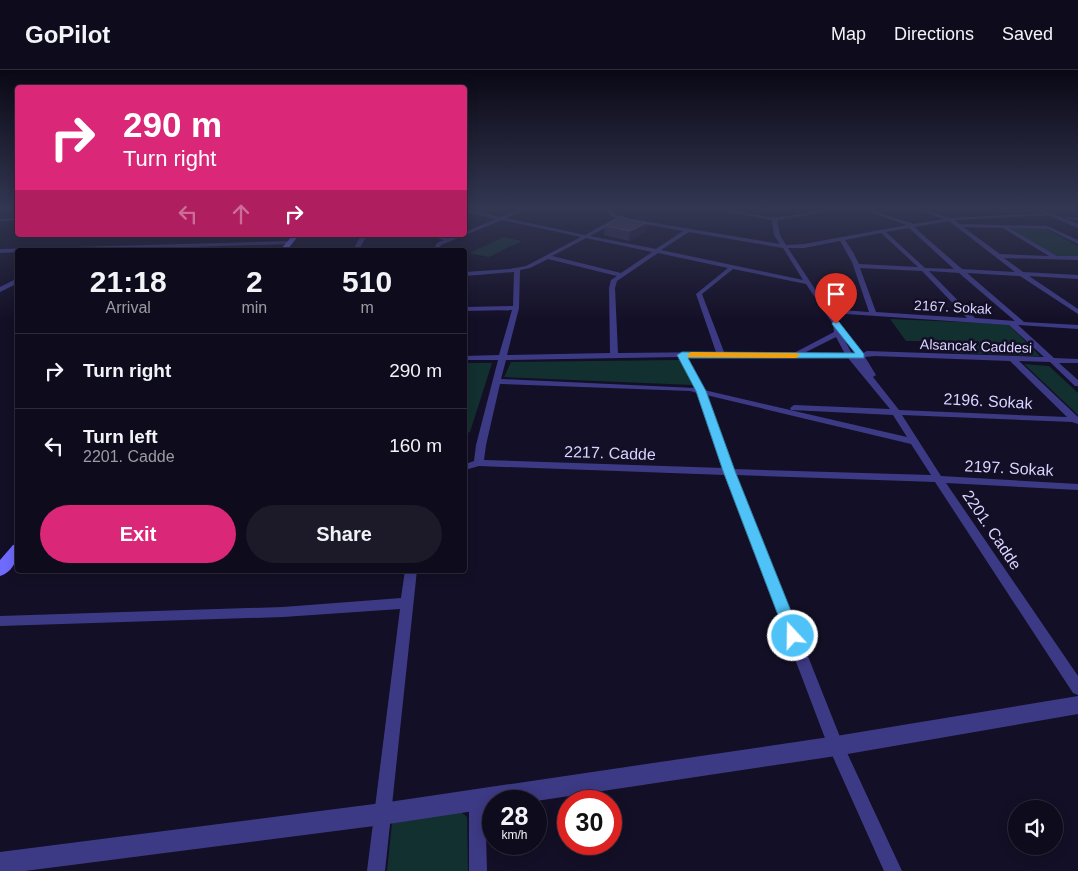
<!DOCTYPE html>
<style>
body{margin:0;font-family:Helvetica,sans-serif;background:#1c1929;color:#f1f3f6;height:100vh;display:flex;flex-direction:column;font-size:19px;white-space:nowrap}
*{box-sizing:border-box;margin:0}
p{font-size:16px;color:#9b9ba3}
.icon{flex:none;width:28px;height:28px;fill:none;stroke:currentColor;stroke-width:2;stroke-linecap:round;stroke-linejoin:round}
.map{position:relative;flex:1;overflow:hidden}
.drawer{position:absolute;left:15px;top:178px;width:452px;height:325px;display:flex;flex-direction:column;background:#0e0b1c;border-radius:5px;box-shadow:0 2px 12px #0003,0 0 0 1px #2e2b3b}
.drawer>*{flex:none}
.guide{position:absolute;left:15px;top:15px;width:452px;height:152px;border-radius:5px;box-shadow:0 2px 12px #0003,0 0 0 1px #2e2b3b;background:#db2777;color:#fff;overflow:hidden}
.buttons{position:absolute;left:1008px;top:730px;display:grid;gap:10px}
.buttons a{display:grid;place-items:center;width:55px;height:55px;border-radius:50%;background:#0e0b1c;box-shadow:0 2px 12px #0003,0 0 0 1px #2e2b3b;font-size:25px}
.speed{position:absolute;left:482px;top:720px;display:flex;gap:10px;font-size:25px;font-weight:700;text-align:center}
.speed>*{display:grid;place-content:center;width:65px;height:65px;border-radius:50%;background:#0e0b1c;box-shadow:0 2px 12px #0003,0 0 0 1px #2e2b3b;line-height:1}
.speed small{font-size:12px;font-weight:400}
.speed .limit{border:8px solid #d22;background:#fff;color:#111}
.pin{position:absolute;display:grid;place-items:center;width:42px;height:42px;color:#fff;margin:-51px -21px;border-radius:50% 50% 50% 0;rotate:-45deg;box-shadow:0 0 5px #0007}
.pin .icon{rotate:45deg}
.me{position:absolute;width:55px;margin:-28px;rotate:339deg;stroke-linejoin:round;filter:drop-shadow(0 0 4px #0008)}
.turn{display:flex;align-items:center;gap:18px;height:105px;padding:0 25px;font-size:22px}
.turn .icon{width:65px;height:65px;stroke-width:2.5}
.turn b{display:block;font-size:35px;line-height:42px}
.lanes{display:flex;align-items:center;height:48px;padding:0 25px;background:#0003;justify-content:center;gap:25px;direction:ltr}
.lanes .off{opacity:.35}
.eta{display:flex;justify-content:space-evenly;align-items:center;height:85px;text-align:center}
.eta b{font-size:30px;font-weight:700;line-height:35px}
.action{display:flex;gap:10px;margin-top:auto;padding:10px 25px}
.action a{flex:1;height:58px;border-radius:30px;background:#db2777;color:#fff;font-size:20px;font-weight:700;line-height:58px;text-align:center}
.action a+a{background:#1c1929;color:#f1f3f6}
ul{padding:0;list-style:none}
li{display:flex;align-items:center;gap:15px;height:75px;padding:0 25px;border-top:1px solid #2e2b3b}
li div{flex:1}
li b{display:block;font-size:19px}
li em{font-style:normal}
header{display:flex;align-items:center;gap:30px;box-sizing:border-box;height:70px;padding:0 25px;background:#0e0b1c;border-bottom:1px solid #2e2b3b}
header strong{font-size:24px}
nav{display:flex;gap:28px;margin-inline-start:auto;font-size:18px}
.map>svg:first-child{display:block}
</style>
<header>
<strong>GoPilot</strong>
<nav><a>Map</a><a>Directions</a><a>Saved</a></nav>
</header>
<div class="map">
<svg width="1078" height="801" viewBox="0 0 1078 801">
<rect width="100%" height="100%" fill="#130f26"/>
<g fill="#12302f">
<polygon points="1008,158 1046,159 1078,176 1078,186 1057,186"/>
<polygon points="504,167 522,171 489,187 469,183"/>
<polygon points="890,249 1008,254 1040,286 955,283 946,271 906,271"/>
<polygon points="677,290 680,290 692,315 504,307 511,292"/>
<polygon points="465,293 492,293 470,362 465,364"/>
<polygon points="1024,294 1049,296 1078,323 1078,345"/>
<polygon points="461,742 467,747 468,801 387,801 392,753"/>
</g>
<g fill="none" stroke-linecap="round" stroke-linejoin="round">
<g fill="#3d3a85" fill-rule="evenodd">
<path d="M521,139H526L506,148L585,165L614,149H618V151L590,166L656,179L683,161L622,150L611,146L606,139H610L615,144L625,148L780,174L774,165L772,150L714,139H722L774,148L838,139L836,140L777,150L780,165L786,175L804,174L907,155L861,139H866L914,154L944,149L916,139H921L950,148L1049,143L1051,145L955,150L959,154L1043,156L1045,155L1078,170V174L1048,159L1009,158L1057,186H1078V190L1004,188L1023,202L1078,205V209L1029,206L1078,239V244L1020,206L967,203L1024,252L1078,255V259L1018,255L1054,288L1078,289V293H1059L1078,310V316H1075L1050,292L1019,291L1078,347V354L1072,352L902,345L941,406L1078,414V420L946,413L1078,606V625L1073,623L935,412L736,405L842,672L902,801H884L828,676L725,405L479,396L465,400V394L474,391L476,375L498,290H465V286L499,285L512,240L465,241V237L513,236L514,202L465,206V202L509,199L526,196L581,167L502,150L441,175L439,180H433L437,173L444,170L426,165C434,165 441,168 448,168C453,168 458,165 465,165V162L496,149L465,142V140L501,147ZM949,151L1015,202L962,199L914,157ZM963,157L1003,158L1049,186L1000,184ZM909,158L954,199L925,198L886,162ZM689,162L783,178L803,210L661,180ZM881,163L918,197L859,194L853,182L845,170ZM586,168L652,182L621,203L552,186ZM840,171L852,192L869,242L828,239L788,178H804ZM658,183L728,198L696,224L716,282L618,283L615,218L617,211ZM548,189L617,206L611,210L609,218L610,283L507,285L519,238L520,200L530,198ZM860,198L922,201L967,248L876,242ZM733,199L806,214L833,254L834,262L794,283L724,282L702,224ZM929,201L959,203L1015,251L975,248ZM832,243L1009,255L1044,287L867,281L863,283ZM842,265L856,283L853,284L851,282ZM836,267L845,284L804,283ZM721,286L848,288L890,339L794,335L790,338L791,340L893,345L907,367L704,320L687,287ZM875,286L1010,291L1067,347L899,340L873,307L876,305L865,287ZM679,287L695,318L501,309L506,290ZM500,314L690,321L697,323L723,398L484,390L486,375ZM706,325L911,374L931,405L733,399Z"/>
<polygon points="1067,147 1078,148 1078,150 1065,149"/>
<polygon points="18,148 18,150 0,151 0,149"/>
<polygon points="361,165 367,165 359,180 353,180"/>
<polygon points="289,171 291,172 291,174 95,180 18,180 18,182 0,183 0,179"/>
<polygon points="18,208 18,213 0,222 0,217"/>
<polygon points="405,500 417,500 385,801 367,801 400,539 283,547 0,556 0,546 283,537 401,528"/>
<polygon points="477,722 483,724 485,730 487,801 469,801 469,730 471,724"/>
</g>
<g fill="#3d3a85" fill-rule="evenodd">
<polygon points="1034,139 1041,139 1078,154 1078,158"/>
<polygon points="1078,626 1078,644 836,686 536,731 494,731 494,738 382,755 25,801 0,801 0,782 382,733 836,666"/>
</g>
<g fill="#6f6bff" fill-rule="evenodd">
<polygon points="293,165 299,165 287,180 280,180"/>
<path d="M18,474C18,487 15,501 0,506V490L13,475Z"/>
</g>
</g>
<polygon fill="#312854" points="646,153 645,162 629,171 604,165 605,156"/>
<polygon fill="#1d163a" points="646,153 645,162 629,171 630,161"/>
<polygon fill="#433a66" stroke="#5a527e" points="620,147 646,153 630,161 605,156"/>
<linearGradient id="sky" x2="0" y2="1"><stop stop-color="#0a0815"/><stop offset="0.55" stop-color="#333752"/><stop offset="1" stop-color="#333752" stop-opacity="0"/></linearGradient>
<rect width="1078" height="251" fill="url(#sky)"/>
<polygon fill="#4fc3f7" stroke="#337fa1" points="833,252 839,252 864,284 864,288 688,288 706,321 735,401 801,566 799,571 793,572 788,571 786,566 723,401 696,321 677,285 682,282 855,283 832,254"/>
<polygon fill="#f59e0b" points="691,282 796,283 800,285 796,288 688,287 687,285"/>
<g text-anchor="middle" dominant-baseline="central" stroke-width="5" stroke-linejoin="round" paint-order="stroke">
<g font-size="14" fill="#d9d4ff" stroke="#130f26">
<text transform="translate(953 237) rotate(3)">2167. Sokak</text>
<text transform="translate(976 276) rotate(2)">Alsancak Caddesi</text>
</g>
<g font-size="16" fill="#d9d4ff" stroke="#130f26">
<text transform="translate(988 331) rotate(3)">2196. Sokak</text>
<text transform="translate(610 383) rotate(2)">2217. Cadde</text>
<text transform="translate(1009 398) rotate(3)">2197. Sokak</text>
<text transform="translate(992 460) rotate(56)">2201. Cadde</text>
</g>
</g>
</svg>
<div class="buttons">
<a><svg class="icon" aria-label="sound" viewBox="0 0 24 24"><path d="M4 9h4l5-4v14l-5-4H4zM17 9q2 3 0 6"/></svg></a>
</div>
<div class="speed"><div>28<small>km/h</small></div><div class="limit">30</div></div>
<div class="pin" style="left:836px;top:254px;background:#d93025"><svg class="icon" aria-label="arrive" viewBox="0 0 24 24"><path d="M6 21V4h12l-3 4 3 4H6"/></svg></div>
<svg class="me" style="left:793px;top:566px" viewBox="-20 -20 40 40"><circle r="17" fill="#4fc3f7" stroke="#fff" stroke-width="3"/><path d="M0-11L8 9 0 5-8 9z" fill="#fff"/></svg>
<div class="guide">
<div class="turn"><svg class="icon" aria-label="right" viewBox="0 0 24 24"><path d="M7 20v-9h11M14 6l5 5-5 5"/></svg><div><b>290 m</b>Turn right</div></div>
<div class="lanes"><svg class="icon off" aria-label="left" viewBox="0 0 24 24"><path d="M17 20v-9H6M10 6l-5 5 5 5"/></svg><svg class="icon off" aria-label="ahead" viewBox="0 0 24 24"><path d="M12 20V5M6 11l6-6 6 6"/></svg><svg class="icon" aria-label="right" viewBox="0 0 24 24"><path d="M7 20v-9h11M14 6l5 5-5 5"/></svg></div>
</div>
<section class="drawer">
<div class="eta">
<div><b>21:18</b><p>Arrival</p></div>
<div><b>2</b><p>min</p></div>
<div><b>510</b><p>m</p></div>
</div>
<ul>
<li><svg class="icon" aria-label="right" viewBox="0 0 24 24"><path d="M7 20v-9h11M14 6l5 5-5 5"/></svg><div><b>Turn right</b></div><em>290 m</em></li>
<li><svg class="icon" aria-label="left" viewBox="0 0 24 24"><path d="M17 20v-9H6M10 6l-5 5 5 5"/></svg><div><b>Turn left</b><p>2201. Cadde</p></div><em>160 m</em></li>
</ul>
<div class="action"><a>Exit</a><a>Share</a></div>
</section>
</div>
